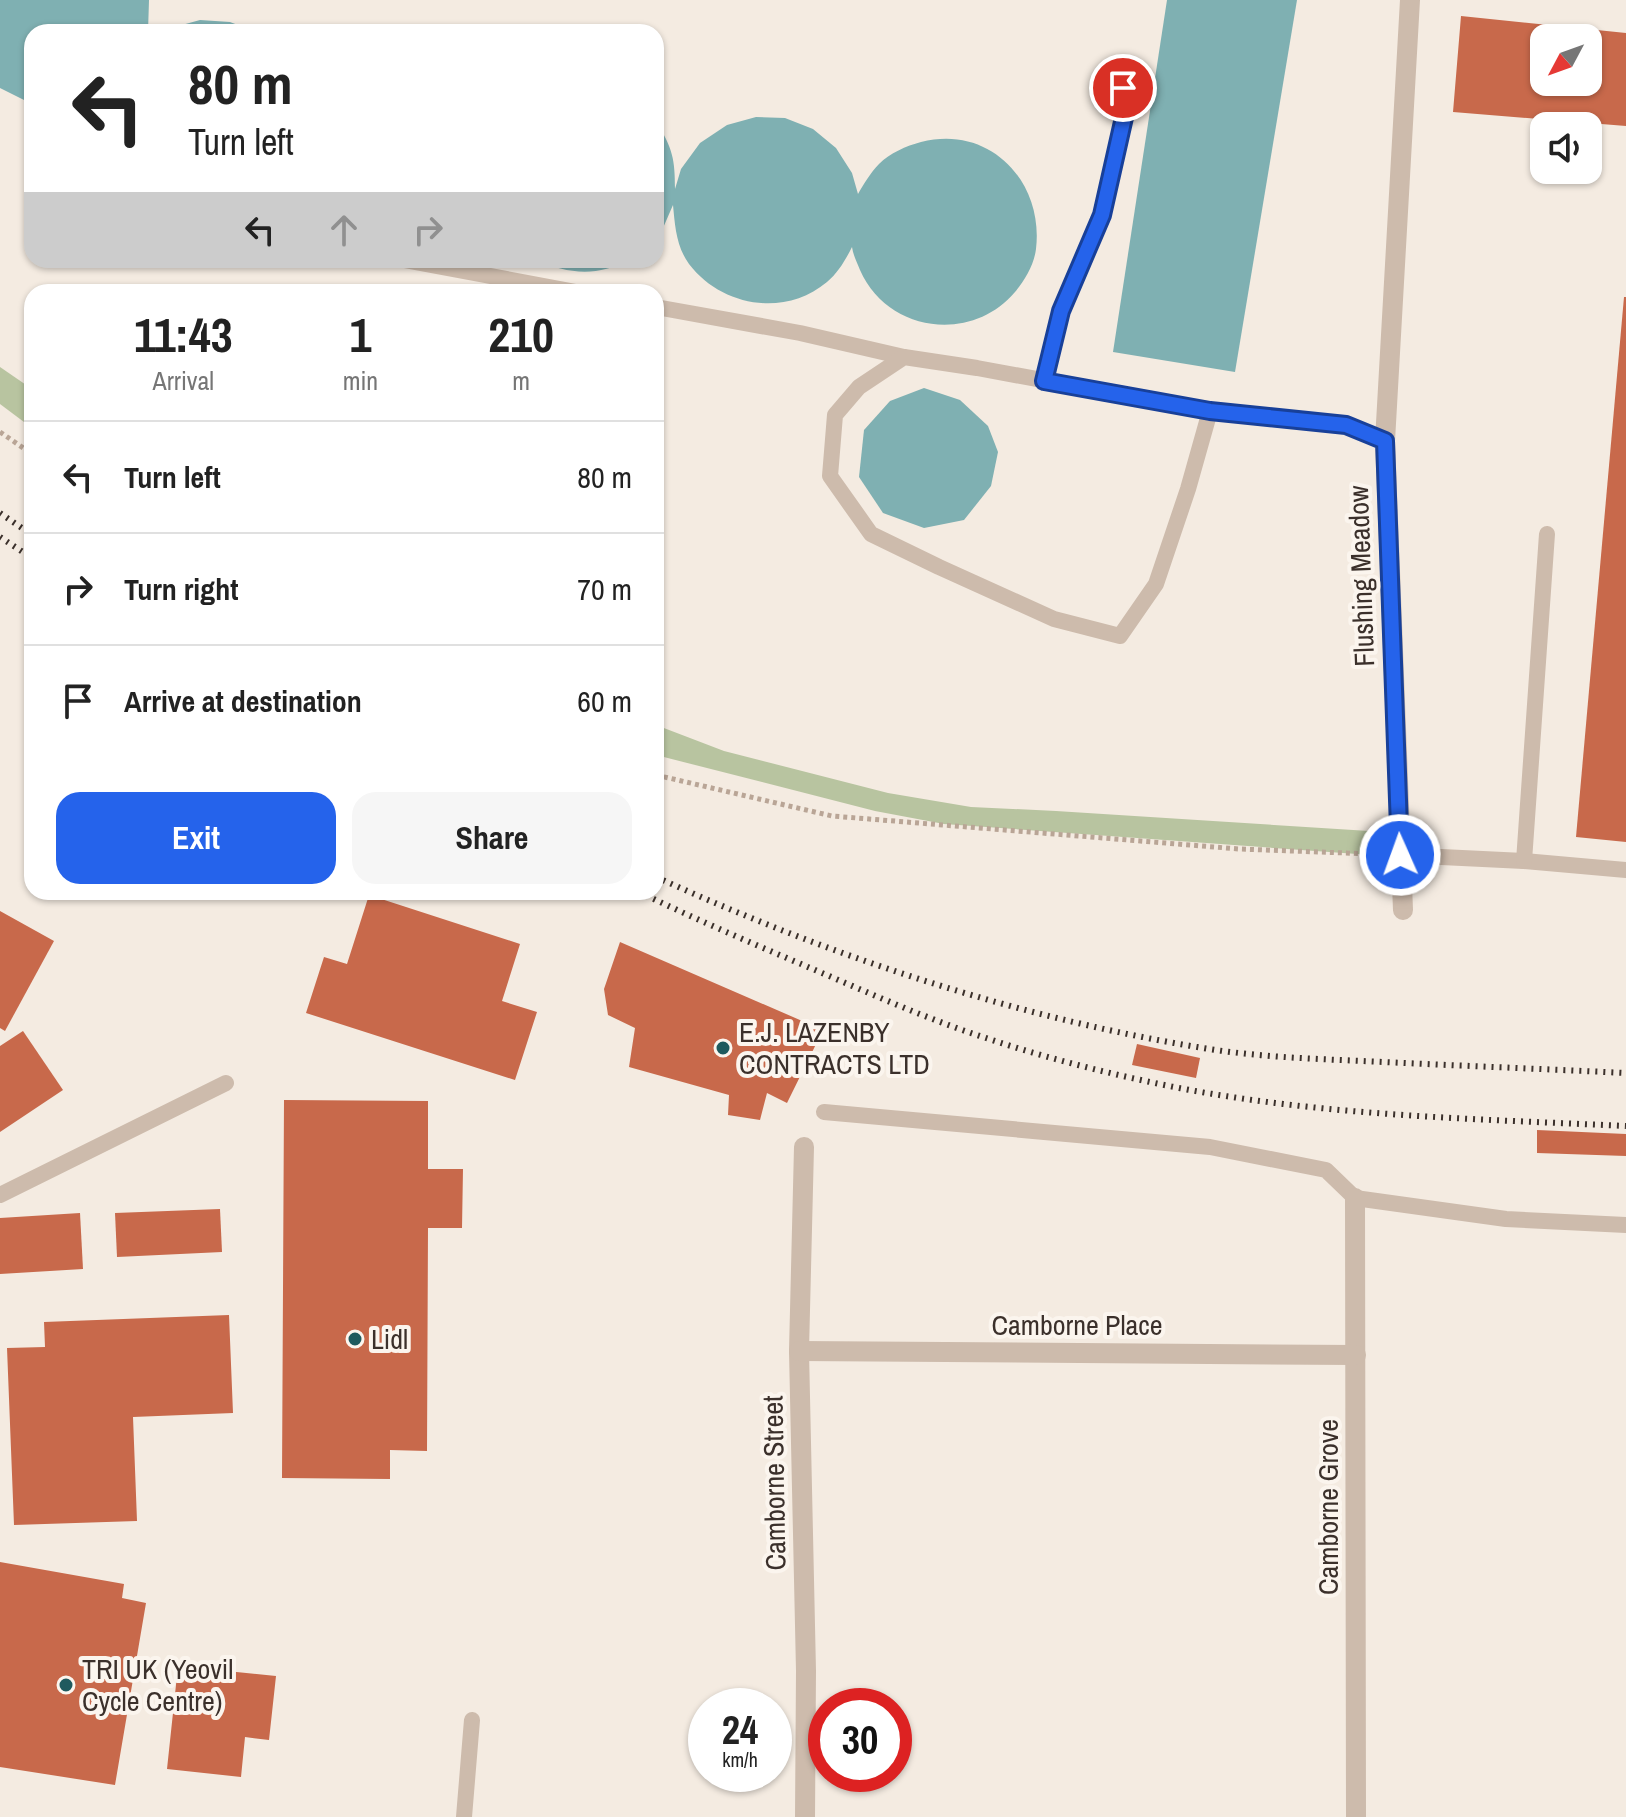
<!DOCTYPE html>
<style>
body{margin:0;font-family:"Archivo Narrow",sans-serif;background:#f6f6f6;color:#222;height:100vh;display:flex;flex-direction:column;font-size:30px;white-space:nowrap}
*{box-sizing:border-box;margin:0}
p{font-size:26px;color:#767676}
.icon{flex:none;width:44px;height:44px;fill:none;stroke:currentColor;stroke-width:2;stroke-linecap:round;stroke-linejoin:round}
.map{position:relative;flex:1;overflow:hidden}
.details{position:absolute;left:24px;top:284px;width:640px;height:616px;display:flex;flex-direction:column;background:#fff;border-radius:24px;box-shadow:0 2px 6px #0004}
.details>*{flex:none}
.guide{position:absolute;left:24px;top:24px;width:640px;height:244px;border-radius:24px;box-shadow:0 2px 6px #0004;background:#fff;color:#222;overflow:hidden}
.needle{width:52px;rotate:229deg}
.controls{position:absolute;left:1530px;top:24px;display:grid;gap:16px}
.controls a{display:grid;place-items:center;width:72px;height:72px;border-radius:16px;background:#fff;box-shadow:0 2px 6px #0004;font-size:40px}
.speed{position:absolute;left:688px;top:1688px;display:flex;gap:16px;font-size:40px;font-weight:700;text-align:center}
.speed>*{display:grid;place-content:center;width:104px;height:104px;border-radius:50%;background:#fff;box-shadow:0 2px 6px #0004;line-height:1}
.speed small{font-size:20px;font-weight:400}
.speed .limit{border:12px solid #d22;background:#fff;color:#111}
.pin{position:absolute;display:grid;place-items:center;width:68px;height:68px;color:#fff;margin:-34px;border:4px solid #fff;border-radius:50%;box-shadow:0 2px 8px #0007}
.me{position:absolute;width:88px;margin:-44px;rotate:358deg;stroke-linejoin:round;filter:drop-shadow(0 0 6px #0008)}
.turn{display:flex;align-items:center;gap:28px;height:168px;padding:0 32px;font-size:36px}
.turn .icon{width:104px;height:104px;stroke-width:2.5}
.turn b{display:block;font-size:56px;line-height:68px}
.lanes{display:flex;align-items:center;height:76px;padding:0 32px;background:#0003;justify-content:center;gap:40px;direction:ltr}
.lanes .off{opacity:.35}
.eta{display:flex;justify-content:space-evenly;align-items:center;height:136px;text-align:center}
.eta b{font-size:48px;font-weight:800;line-height:56px}
.button{display:flex;gap:16px;margin-top:auto;padding:16px 32px}
.button a{flex:1;height:92px;border-radius:24px;background:#2563eb;color:#fff;font-size:32px;font-weight:800;line-height:92px;text-align:center}
.button a+a{background:#f6f6f6;color:#222}
ul{padding:0;list-style:none}
li{display:flex;align-items:center;gap:24px;height:112px;padding:0 32px;border-top:2px solid #e0e0e0}
li div{flex:1}
li b{display:block;font-size:30px}
li em{font-style:normal}
.map>svg:first-child{display:block}
</style>
<div class="map">
<svg width="1626" height="1817" viewBox="0 0 1626 1817">
<rect width="100%" height="100%" fill="#f4ebe1"/>
<g fill="#b8c4a0">
<polygon points="0,367 32,389 32,428 0,404"/>
<polygon points="656,725 724,751 888,793 971,807 1056,811 1369,831 1371,855 944,824 875,811 656,755"/>
</g>
<g fill="#7fb0b2">
<polygon points="0,0 149,0 148,32 32,32 32,103 28,102 0,88"/>
<polygon points="1167,0 1297,0 1235,372 1113,352"/>
<polygon points="200,20 230,22 256,32 166,32 171,28"/>
<path d="M756,117L785,118L813,129L836,148L852,173L858,194C863,185 871,172 879,164C890,153 906,146 921,142C990,124 1044,182 1036,249C1034,265 1025,280 1015,292C971,344 887,332 860,270C857,262 853,255 852,247C846,259 838,273 827,282C784,318 721,306 689,264C676,246 675,225 673,205L663,228L656,236V122C673,148 675,160 675,189L681,169L700,143L727,125Z"/>
<path d="M537,260H628C599,277 566,274 537,260Z"/>
<polygon points="924,388 960,400 988,426 998,452 991,486 964,520 924,528 883,513 859,477 864,430 890,401"/>
</g>
<g fill="#c8694b" fill-rule="evenodd">
<path d="M1461,16L1626,33V126L1453,112ZM1544,38H1588V82H1544Z"/>
<polygon points="1624,297 1626,297 1626,842 1576,837"/>
<polygon points="369,895 520,944 502,1001 537,1012 515,1080 306,1013 324,957 347,964"/>
<polygon points="0,911 54,941 5,1031 0,1028"/>
<polygon points="620,942 823,1030 787,1103 767,1093 760,1120 728,1115 729,1095 629,1067 635,1028 608,1015 604,989"/>
<polygon points="23,1031 63,1090 0,1132 0,1046"/>
<polygon points="1137,1044 1200,1058 1196,1078 1132,1065"/>
<polygon points="284,1100 428,1101 428,1169 463,1169 462,1228 428,1228 427,1451 390,1450 390,1479 282,1478"/>
<polygon points="1537,1130 1626,1134 1626,1156 1537,1153"/>
<polygon points="220,1209 222,1252 117,1257 115,1213"/>
<polygon points="80,1213 83,1269 0,1274 0,1218"/>
<polygon points="229,1315 233,1413 133,1417 137,1521 14,1525 7,1348 45,1347 44,1322"/>
<polygon points="0,1562 124,1584 122,1598 146,1603 115,1785 0,1767"/>
<polygon points="178,1666 276,1676 269,1740 245,1737 241,1777 167,1769"/>
</g>
<g fill="none" stroke-linecap="round" stroke-linejoin="round">
<g stroke="#b9a596" stroke-width="5" stroke-dasharray="4 4" stroke-linecap="butt">
<polyline points="0,432 32,454"/>
<polyline points="656,775 832,816 1239,849 1373,854"/>
</g>
<g stroke="#cdbbac" stroke-width="16">
<polyline points="404,260 576,292"/>
<polyline points="656,307 800,333 904,357"/>
<polyline points="1044,381 1061,311 1102,215 1125,113 1121,63"/>
<polyline points="1210,411 977,368 904,357 859,387 835,415 830,476 871,534 939,567 1054,619 1120,636 1156,584 1188,489 1210,411 1346,425 1385,441"/>
<polyline points="1400,855 1524,861 1626,870"/>
<polyline points="1524,861 1547,534"/>
<polyline points="824,1112 1210,1147 1326,1170 1355,1198 1506,1219 1626,1225"/>
<polyline points="0,1195 226,1083"/>
<polyline points="464,1817 472,1720"/>
</g>
<g stroke="#cdbbac" stroke-width="20">
<polyline points="1403,910 1385,441 1410,0"/>
<polyline points="804,1147 799,1351 806,1671 805,1817"/>
<polyline points="1355,1198 1356,1817"/>
<polyline points="799,1351 1356,1355"/>
</g>
<g stroke="#3b302b" stroke-width="6" stroke-dasharray="2 6" stroke-linecap="butt">
<polyline points="0,513 32,535"/>
<polyline points="0,537 32,558"/>
<path d="M656,877C830,956 1014,1017 1203,1048C1263,1058 1324,1059 1384,1062C1465,1066 1545,1069 1626,1073"/>
<path d="M639,892C699,921 761,947 822,973C876,996 930,1020 986,1038C1049,1059 1114,1075 1179,1088C1326,1116 1477,1119 1626,1126"/>
</g>
</g>
<g fill="none" stroke-linecap="round" stroke-linejoin="round">
<defs>
<polyline id="route" points="1123,88 1125,113 1102,215 1061,311 1044,381 1210,411 1346,425 1385,441 1400,855"/>
</defs>
<use href="#route" stroke="#184099" stroke-width="20"/>
<use href="#route" stroke="#2563eb" stroke-width="14"/>
</g>
<g fill="#1f5a5e" stroke="#fbf5ee" stroke-width="3">
<circle cx="723" cy="1048" r="8"/>
<circle cx="355" cy="1339" r="8"/>
<circle cx="66" cy="1685" r="8"/>
</g>
<g text-anchor="middle" dominant-baseline="central" stroke-width="8" stroke-linejoin="round" paint-order="stroke">
<g font-size="28" fill="#3b302b" stroke="#fbf5ee">
<text transform="translate(1361 576) rotate(-92)">Flushing Meadow</text>
<text x="1077" y="1325">Camborne Place</text>
<text transform="translate(774 1483) rotate(-91)">Camborne Street</text>
<text transform="translate(1328 1507) rotate(-90)">Camborne Grove</text>
</g>
<g font-size="28" fill="#3b302b" stroke="#fbf5ee" text-anchor="start">
<text x="739" y="1032">E.J. LAZENBY<tspan x="739" dy="32">CONTRACTS LTD</tspan></text>
<text x="371" y="1339">Lidl</text>
<text x="82" y="1669">TRI UK (Yeovil<tspan x="82" dy="32">Cycle Centre)</tspan></text>
</g>
</g>
</svg>
<div class="controls">
<a><svg class="needle" viewBox="-14 -14 28 28"><path d="M0-13l5 13h-10z" fill="#e53935"/><path d="M0 13l5-13h-10z" fill="#767676"/></svg></a>
<a><svg class="icon" aria-label="sound" viewBox="0 0 24 24"><path d="M4 9h4l5-4v14l-5-4H4zM17 9q2 3 0 6"/></svg></a>
</div>
<div class="speed"><div>24<small>km/h</small></div><div class="limit">30</div></div>
<div class="pin" style="left:1123px;top:88px;background:#d93025"><svg class="icon" aria-label="arrive" viewBox="0 0 24 24"><path d="M6 21V4h12l-3 4 3 4H6"/></svg></div>
<svg class="me" style="left:1400px;top:855px" viewBox="-20 -20 40 40"><circle r="17" fill="#2563eb" stroke="#fff" stroke-width="3"/><path d="M0-11L8 9 0 5-8 9z" fill="#fff"/></svg>
<div class="guide">
<div class="turn"><svg class="icon" aria-label="left" viewBox="0 0 24 24"><path d="M17 20v-9H6M10 6l-5 5 5 5"/></svg><div><b>80 m</b>Turn left</div></div>
<div class="lanes"><svg class="icon" aria-label="left" viewBox="0 0 24 24"><path d="M17 20v-9H6M10 6l-5 5 5 5"/></svg><svg class="icon off" aria-label="ahead" viewBox="0 0 24 24"><path d="M12 20V5M6 11l6-6 6 6"/></svg><svg class="icon off" aria-label="right" viewBox="0 0 24 24"><path d="M7 20v-9h11M14 6l5 5-5 5"/></svg></div>
</div>
<section class="details">
<div class="eta">
<div><b>11:43</b><p>Arrival</p></div>
<div><b>1</b><p>min</p></div>
<div><b>210</b><p>m</p></div>
</div>
<ul>
<li><svg class="icon" aria-label="left" viewBox="0 0 24 24"><path d="M17 20v-9H6M10 6l-5 5 5 5"/></svg><div><b>Turn left</b></div><em>80 m</em></li>
<li><svg class="icon" aria-label="right" viewBox="0 0 24 24"><path d="M7 20v-9h11M14 6l5 5-5 5"/></svg><div><b>Turn right</b></div><em>70 m</em></li>
<li><svg class="icon" aria-label="arrive" viewBox="0 0 24 24"><path d="M6 21V4h12l-3 4 3 4H6"/></svg><div><b>Arrive at destination</b></div><em>60 m</em></li>
</ul>
<div class="button"><a>Exit</a><a>Share</a></div>
</section>
</div>
